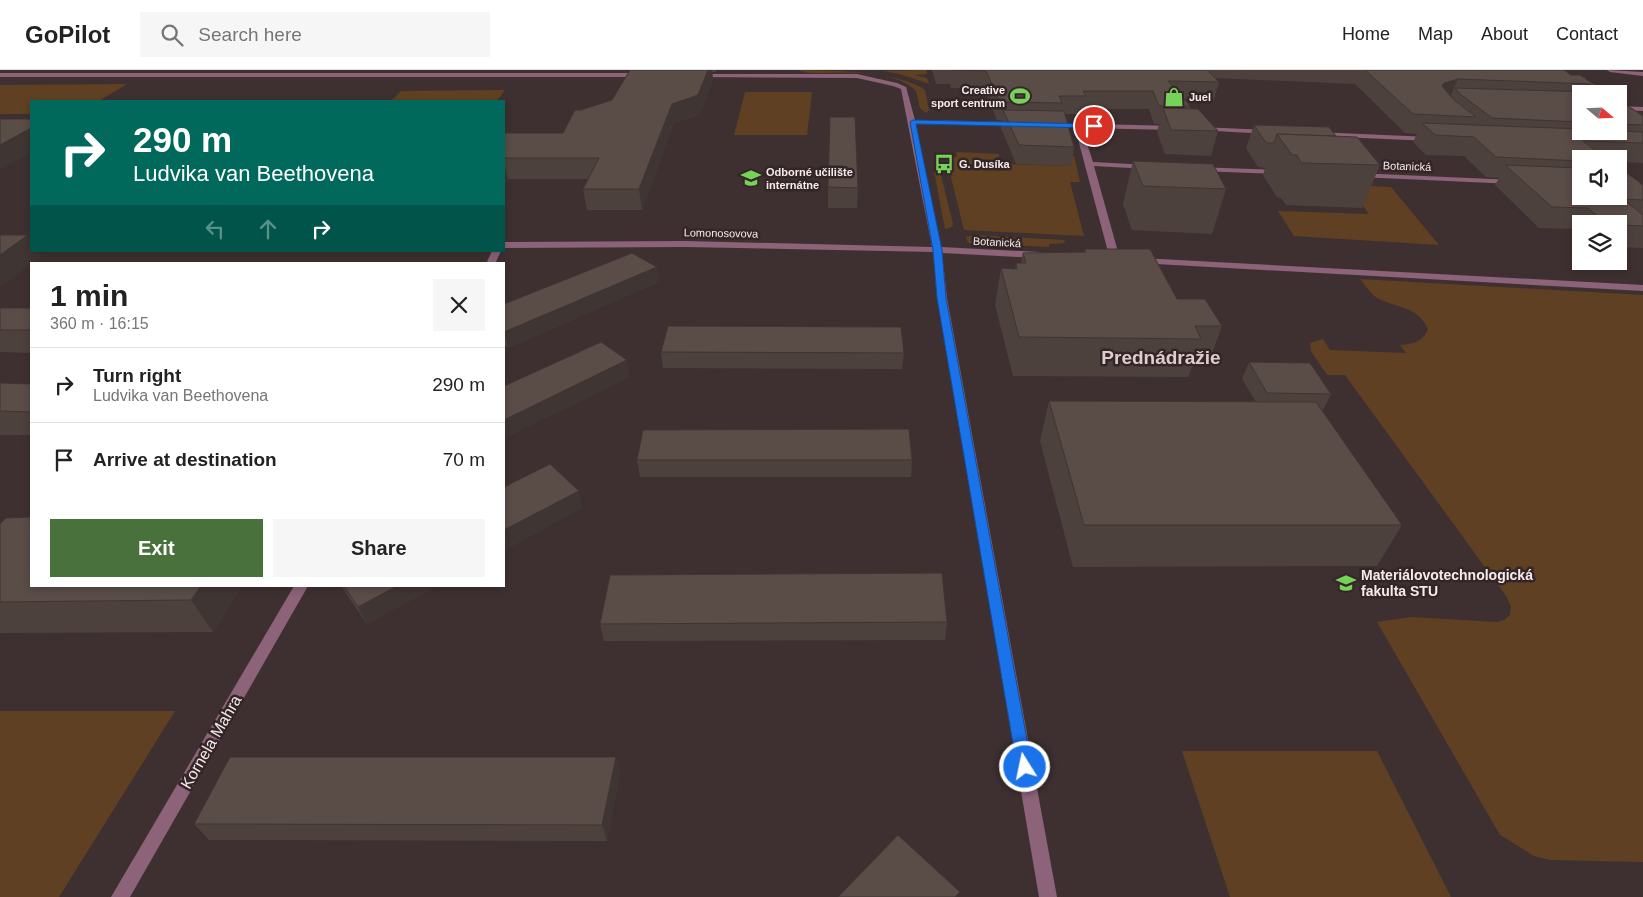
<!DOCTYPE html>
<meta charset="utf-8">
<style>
body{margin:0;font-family:Arial,sans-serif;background:#f6f6f6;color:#222;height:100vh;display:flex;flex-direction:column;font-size:19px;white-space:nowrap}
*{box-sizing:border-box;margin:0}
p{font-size:16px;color:#767676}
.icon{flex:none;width:28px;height:28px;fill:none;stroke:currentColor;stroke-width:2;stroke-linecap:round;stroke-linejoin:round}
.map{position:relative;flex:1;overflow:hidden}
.details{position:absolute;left:30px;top:192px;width:475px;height:325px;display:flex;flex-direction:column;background:#fff;border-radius:0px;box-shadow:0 2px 8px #0003}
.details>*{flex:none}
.banner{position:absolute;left:30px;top:30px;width:475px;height:152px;border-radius:0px;box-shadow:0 2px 8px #0003;background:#00695c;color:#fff;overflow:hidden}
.needle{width:32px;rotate:109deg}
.fabs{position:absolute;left:1572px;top:15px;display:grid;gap:10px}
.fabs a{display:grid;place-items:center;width:55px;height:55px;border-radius:0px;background:#fff;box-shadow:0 2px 8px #0003;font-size:25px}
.pin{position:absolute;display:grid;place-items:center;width:42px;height:42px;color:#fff;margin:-21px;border:2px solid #fff;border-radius:50%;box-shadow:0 1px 5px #0007}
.me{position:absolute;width:55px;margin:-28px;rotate:350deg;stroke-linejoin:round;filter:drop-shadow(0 0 4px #0008)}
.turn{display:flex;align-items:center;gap:18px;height:105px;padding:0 20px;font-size:22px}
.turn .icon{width:65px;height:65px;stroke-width:2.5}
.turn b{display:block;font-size:35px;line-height:42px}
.lanes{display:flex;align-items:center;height:48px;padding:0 20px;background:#0003;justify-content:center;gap:25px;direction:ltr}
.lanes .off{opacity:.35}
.round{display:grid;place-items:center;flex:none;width:52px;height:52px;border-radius:0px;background:#f6f6f6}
.head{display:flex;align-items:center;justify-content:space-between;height:85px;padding:0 20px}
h1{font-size:30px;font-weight:700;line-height:38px}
.button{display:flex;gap:10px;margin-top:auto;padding:10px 20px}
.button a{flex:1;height:58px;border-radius:0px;background:#48713b;color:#fff;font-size:20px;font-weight:700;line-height:58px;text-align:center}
.button a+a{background:#f6f6f6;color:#222}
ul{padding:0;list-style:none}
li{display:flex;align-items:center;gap:15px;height:75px;padding:0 20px;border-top:1px solid #e0e0e0}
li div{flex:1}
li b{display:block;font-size:19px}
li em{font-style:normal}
header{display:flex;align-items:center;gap:30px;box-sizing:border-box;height:70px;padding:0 25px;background:#fff;border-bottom:1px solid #e0e0e0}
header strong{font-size:24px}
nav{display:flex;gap:28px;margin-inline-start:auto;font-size:18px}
.search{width:350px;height:45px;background:#f6f6f6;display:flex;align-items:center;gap:12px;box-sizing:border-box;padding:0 18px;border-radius:0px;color:#767676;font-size:19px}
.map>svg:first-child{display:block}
</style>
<header>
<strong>GoPilot</strong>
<div class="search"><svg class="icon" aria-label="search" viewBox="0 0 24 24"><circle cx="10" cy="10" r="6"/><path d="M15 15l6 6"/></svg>Search here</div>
<nav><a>Home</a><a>Map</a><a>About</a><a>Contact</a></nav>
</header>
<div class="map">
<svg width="1643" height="827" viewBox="0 0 1643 827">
<rect width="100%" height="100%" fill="#3e3031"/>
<g fill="#5f4022">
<path d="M798,0C837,1 889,0 922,18L925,20L929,40L926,43L920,38L916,21C895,0 853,3 825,3C816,3 807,4 798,0Z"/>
<polygon points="926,0 927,4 914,5 927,8 929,14 903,5 884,1"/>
<polygon points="127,14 99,31 31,31 31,44 0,44 0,15"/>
<polygon points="505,20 497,31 391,31 401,21"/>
<polygon points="745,22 812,22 807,65 734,65"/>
<polygon points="956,82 999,84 1000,94 1070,96 1068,86 1074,86 1080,112 1070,112 1084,166 964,160 946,87 957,87"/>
<polygon points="934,101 940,101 953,154 952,157 945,159"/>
<polygon points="1348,115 1391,117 1439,175 1294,166 1278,141 1369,144"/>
<polygon points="974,165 1064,170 1065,173 1049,174 1049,177 968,173 966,167"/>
<path d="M1360,209L1643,225V792L1550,790L1534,786L1500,765L1377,552L1411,547L1497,552L1504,550L1510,545L1511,536L1506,526L1345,305H1327L1311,281L1310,273L1323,269L1330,280L1406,283L1400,275C1413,274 1423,272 1428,259C1418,237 1399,238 1379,229C1372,226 1365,215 1360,209Z"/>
<polygon points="0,641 175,641 59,827 0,827"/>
<polygon points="1182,681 1377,681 1451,827 1230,827"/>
</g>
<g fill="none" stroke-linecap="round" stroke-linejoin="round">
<g fill="#8c6379" fill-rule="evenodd">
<polygon points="1607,0 1643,2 1643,6 1610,2"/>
<polygon points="0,3 643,3 646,5 643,7 0,7"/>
<polygon points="695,4 857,4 897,13 906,17 915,50 1018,52 1021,54 1018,56 916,54 941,177 1039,182 1043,185 1039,188 942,183 947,228 1057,827 1039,827 937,228 933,182 685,177 504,178 504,172 685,171 932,177 901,19 893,16 857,8 693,7"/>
<polygon points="1619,36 1643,37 1643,41 1619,40"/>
<polygon points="1053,53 1175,56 1179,58 1175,60 1082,58 1093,92 1149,95 1153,97 1149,99 1094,96 1120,189 1118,191 1115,192 1110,189 1075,58 1051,56 1050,55"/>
<polygon points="1200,57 1268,60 1272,62 1268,64 1198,60 1198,58"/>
<polygon points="1315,62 1430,67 1434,69 1430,71 1318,66 1314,64"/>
<polygon points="1196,97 1282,100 1286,102 1282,104 1199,101 1196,101"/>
<polygon points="1356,103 1514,110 1518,112 1514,114 1359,107 1356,107"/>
<polygon points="492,181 501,181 495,194 486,194"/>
<polygon points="1141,188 1643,215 1643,221 1138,193 1138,189"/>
<polygon points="294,516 308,516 130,827 111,827"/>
</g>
</g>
<g fill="#4d413d">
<polygon points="630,0 716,0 716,2 712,2 713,10 700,44 674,53 642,140 587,140 583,119 588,109 508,109 504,115 504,63 563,63 581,40 612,30"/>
<polygon points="932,0 1564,0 1571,5 1580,5 1609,24 1581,24 1581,61 1619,61 1619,30 1643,46 1643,93 1619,92 1619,89 1581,89 1581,126 1643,115 1643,178 1619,177 1619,154 1581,154 1581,164 1576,159 1539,158 1495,115 1499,108 1486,107 1464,86 1426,85 1413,72 1417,64 1405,63 1355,14 1216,8 1219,12 1214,29 1184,29 1190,36 1190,39 1218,61 1211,86 1165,84 1157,62 1159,54 1154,54 1149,39 1084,39 1083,44 1065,44 1074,77 1071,96 1016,94 1001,58 1002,50 997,50 984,18 951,18 950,14 936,14"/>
<polygon points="1254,55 1336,66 1380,95 1362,138 1286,135 1281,128 1277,127 1263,105 1265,98 1258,97 1246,78"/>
<polygon points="1133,91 1226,119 1212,164 1132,160 1123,134"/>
<polygon points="828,117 858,118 857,138 828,138"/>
<polygon points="1085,179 1177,229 1222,256 1208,295 1193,295 1188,307 1013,306 995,235 1001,198 1015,199 1016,193 1021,193 1023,183 1084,182"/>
<polygon points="659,212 508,278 504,274 504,234"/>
<polygon points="0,238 31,238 31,283 0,282"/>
<polygon points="661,282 904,283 902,299 663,298"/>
<polygon points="1249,292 1331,324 1323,340 1322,340 1402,455 1377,496 1073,497 1040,371 1049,331 1256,332 1242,309"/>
<polygon points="0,313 31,314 31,365 0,365"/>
<polygon points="637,390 912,390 911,407 640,407"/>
<polygon points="0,454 242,516 213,562 0,563"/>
<polygon points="341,516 437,516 367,554"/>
<polygon points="947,552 945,570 604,571 600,554"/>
<polygon points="616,687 620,703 607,771 209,770 194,754"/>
</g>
<g fill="#3f3532">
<polygon points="708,0 712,0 713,10 700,44 674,53 642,140 639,119 672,34"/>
<polygon points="1458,9 1450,27 1436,31 1444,13"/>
<polygon points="31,58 31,82 0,100 0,75"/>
<polygon points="504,92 508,109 504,115"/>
<polygon points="28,165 31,170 31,181 38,181 42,186 0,217 0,185"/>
<polygon points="657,197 659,212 508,278 504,262"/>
<polygon points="627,290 630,307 504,369 504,350"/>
<polygon points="579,421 583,438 504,481 504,460"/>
<polygon points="201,516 242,516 213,562 191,530"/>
<polygon points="397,516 437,516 367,554 358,537"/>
<polygon points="616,687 620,703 607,771 602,755"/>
</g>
<g fill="#5a4c47" stroke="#3f3532">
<polygon points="630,0 708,0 698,25 672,34 639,119 583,119 599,88 504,88 504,63 563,63 575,40 581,40 612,30"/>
<polygon points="952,0 1207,0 1219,12 1168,11 1190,36 1159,36 1153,21 1083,21 1086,26 1059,26 1062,33 1000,32 986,1"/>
<polygon points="1365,0 1564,0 1571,5 1580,5 1609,24 1581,24 1581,52 1492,48 1460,24 1455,18 1591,22 1593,20 1591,14 1458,9 1444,13 1442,16 1453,29 1476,47 1413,44"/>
<polygon points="1619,30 1643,46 1643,55 1619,54"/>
<polygon points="1163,38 1198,39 1218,61 1171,60"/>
<polygon points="1003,40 1064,41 1074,77 1019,75"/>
<polygon points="830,47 855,47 858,118 828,117"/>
<polygon points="0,49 31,49 31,58 0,75"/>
<polygon points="1422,53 1581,59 1581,61 1619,61 1643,62 1643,73 1583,71 1607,89 1581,89 1581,91 1496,87 1474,67 1435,65"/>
<polygon points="1254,55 1329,57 1336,66 1277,64 1274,73 1266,73"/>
<polygon points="1277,64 1357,67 1380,95 1301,93 1297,85 1292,85"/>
<polygon points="1133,91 1213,94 1226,119 1143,116"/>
<polygon points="1505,95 1581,98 1581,126 1619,126 1619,97 1643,115 1643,130 1623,129 1643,145 1643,156 1619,155 1619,154 1607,154 1588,138 1552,137"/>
<polygon points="0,165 28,165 0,185"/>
<polygon points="1085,179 1150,179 1177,229 1205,229 1222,256 1195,256 1201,269 1019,267 1001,198 1017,199 1016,193 1026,193 1023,183 1086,182"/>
<polygon points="632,183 657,197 504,262 504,234"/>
<rect x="0" y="238" width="31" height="22"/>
<polygon points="668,256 901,257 904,283 661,282"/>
<polygon points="601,272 627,290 504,350 504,316"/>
<polygon points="1249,292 1310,293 1331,324 1267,323"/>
<polygon points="0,313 31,314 31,342 0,341"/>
<polygon points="1049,331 1316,332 1402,455 1084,455"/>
<polygon points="909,359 912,390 637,390 643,360"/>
<polygon points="550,394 579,421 504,460 504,417"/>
<polygon points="31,447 31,516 201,516 191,530 0,532 0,454 6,448"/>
<polygon points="942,503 947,552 600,554 610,505"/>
<polygon points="344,516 397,516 358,537"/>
<polygon points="230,687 616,687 602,755 194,754"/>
<polygon points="898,765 960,822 955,827 838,827"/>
</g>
<polygon fill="#1a73e8" stroke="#114b97" points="913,50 1094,54 1097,56 1094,58 916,54 942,180 946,228 1032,697 1030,702 1025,704 1019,702 1017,697 937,228 933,180 910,52"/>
<defs>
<symbol id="stadium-bare" viewBox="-9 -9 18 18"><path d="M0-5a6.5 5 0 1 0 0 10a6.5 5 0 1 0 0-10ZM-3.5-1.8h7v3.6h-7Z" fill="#77d259" stroke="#342627" stroke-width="2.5" paint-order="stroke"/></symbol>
<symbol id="shop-bare" viewBox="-9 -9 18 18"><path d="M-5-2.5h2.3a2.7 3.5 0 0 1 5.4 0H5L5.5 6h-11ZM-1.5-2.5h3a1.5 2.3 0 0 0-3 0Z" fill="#77d259" stroke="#342627" stroke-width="2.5" paint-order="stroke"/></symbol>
<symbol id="bus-bare" viewBox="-9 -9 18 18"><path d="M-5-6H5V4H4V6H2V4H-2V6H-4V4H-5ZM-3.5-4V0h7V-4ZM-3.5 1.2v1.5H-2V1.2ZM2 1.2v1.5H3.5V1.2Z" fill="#77d259" stroke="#342627" stroke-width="2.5" paint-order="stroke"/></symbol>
<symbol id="school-bare" viewBox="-9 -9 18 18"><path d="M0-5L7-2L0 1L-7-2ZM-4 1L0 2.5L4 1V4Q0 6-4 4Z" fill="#77d259" stroke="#342627" stroke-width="2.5" paint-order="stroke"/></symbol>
<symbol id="university-bare" viewBox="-9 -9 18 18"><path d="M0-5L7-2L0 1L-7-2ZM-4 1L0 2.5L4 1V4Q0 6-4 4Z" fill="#77d259" stroke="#342627" stroke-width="2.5" paint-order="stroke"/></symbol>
</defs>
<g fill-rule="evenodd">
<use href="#stadium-bare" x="1006" y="12" width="28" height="28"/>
<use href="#shop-bare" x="1160" y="13" width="28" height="28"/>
<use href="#bus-bare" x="930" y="80" width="28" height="28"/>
<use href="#school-bare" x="737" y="94" width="28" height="28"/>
<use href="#university-bare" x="1332" y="499" width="28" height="28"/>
</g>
<g text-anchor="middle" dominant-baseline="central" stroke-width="5" stroke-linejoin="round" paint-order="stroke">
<g font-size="11" font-weight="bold" fill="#f5ebec" stroke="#342627" text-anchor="start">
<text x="1005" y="20" text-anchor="end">Creative<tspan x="1005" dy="13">sport centrum</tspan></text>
<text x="1189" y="27">Juel</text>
<text x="959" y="94">G. Dusíka</text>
<text x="766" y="102">Odborné učilište<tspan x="766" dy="13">internátne</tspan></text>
</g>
<g font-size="11" fill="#f5ebec" stroke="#342627">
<text transform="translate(1407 96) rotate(2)">Botanická</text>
<text transform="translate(721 163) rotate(1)">Lomonosovova</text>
<text transform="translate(997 172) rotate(3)">Botanická</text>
</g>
<g font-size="14" font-weight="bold" fill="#f5ebec" stroke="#342627" text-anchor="start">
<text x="1361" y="505">Materiálovotechnologická<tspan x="1361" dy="16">fakulta STU</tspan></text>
</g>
<g font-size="16" fill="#f5ebec" stroke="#342627">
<text transform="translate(211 672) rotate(-60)">Kornela Mahra</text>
</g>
<g font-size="19" font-weight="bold" fill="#dfccce" stroke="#342627">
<text x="1161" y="287">Prednádražie</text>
</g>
</g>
</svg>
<div class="fabs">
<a><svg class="needle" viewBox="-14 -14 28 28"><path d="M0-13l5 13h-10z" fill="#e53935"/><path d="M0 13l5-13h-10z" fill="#767676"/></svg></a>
<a><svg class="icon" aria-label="sound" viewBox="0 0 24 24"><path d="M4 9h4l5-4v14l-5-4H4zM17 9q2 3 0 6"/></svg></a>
<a><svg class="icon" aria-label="layers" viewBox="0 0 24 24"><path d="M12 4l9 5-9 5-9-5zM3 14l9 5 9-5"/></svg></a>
</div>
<div class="pin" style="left:1094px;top:56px;background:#d93025"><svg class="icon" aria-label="arrive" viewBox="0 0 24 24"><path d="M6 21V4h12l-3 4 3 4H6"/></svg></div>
<svg class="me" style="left:1025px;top:697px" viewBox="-20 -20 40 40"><circle r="17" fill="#1a73e8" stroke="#fff" stroke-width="3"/><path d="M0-11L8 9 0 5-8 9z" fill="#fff"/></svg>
<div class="banner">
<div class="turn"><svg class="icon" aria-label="right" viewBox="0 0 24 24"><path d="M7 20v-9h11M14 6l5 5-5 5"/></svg><div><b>290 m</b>Ludvika van Beethovena</div></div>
<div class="lanes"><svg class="icon off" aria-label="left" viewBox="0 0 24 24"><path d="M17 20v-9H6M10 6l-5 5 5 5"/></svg><svg class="icon off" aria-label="ahead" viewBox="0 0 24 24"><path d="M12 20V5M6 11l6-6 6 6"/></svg><svg class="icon" aria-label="right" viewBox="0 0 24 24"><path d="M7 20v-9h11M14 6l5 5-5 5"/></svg></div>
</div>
<section class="details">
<div class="head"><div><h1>1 min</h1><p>360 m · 16:15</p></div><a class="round"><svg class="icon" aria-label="close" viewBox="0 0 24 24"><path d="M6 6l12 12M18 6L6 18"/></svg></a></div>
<ul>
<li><svg class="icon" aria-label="right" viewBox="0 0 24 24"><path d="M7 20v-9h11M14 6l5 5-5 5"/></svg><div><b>Turn right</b><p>Ludvika van Beethovena</p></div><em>290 m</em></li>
<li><svg class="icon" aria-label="arrive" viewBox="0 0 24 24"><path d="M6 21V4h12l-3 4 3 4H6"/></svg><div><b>Arrive at destination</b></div><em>70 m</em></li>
</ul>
<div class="button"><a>Exit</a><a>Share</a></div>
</section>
</div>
